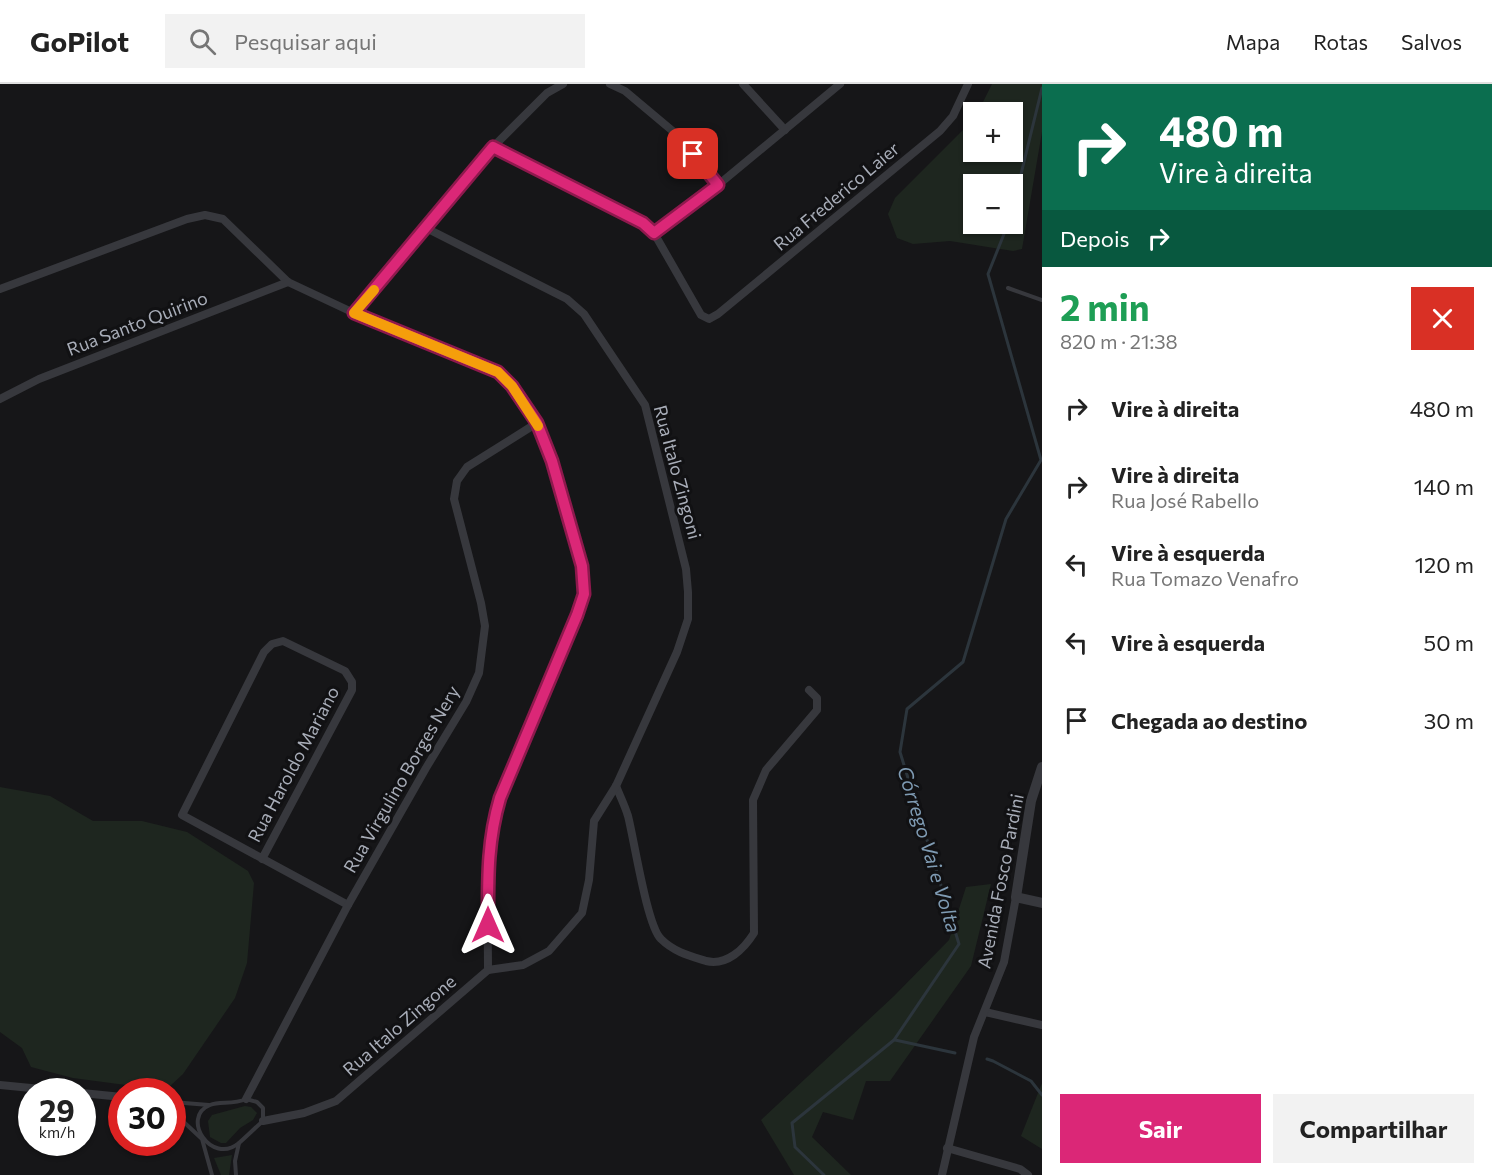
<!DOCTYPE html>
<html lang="pt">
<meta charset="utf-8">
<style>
body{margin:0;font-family:Commissioner,sans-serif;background:#f2f2f2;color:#222;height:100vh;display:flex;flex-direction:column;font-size:22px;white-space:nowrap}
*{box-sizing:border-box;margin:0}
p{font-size:20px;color:#767676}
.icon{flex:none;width:33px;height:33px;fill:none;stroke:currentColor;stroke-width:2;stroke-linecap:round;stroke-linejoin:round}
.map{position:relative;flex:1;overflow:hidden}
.details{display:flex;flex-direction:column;background:#fff;width:450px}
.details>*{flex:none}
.top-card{background:#0b6e4f;color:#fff;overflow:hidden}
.buttons{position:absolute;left:963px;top:18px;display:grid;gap:12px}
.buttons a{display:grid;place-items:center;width:60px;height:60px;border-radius:0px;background:#fff;box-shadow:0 2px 4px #0004;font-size:30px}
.speed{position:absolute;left:18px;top:994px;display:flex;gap:12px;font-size:30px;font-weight:700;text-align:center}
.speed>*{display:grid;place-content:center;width:78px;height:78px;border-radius:50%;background:#fff;box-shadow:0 2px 4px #0004;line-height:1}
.speed small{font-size:15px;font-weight:400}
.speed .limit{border:9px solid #d22;background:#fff;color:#111}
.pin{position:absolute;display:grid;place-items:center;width:51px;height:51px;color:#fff;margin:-26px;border-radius:12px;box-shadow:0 3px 9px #0006}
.me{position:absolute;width:66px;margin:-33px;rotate:0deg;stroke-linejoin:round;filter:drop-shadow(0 0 4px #0008)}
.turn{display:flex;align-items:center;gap:21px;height:126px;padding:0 18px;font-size:27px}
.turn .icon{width:78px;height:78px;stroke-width:2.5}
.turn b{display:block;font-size:42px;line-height:51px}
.then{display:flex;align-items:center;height:57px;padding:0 18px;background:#0003;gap:12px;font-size:22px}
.round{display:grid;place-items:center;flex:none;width:63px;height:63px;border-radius:0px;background:#f2f2f2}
.overview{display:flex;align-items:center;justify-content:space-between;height:102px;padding:0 18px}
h1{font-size:36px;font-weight:700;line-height:45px;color:#1e9e55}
.action{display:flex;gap:12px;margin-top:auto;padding:12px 18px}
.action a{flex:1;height:69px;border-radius:0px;background:#db2777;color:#fff;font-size:24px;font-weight:700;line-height:69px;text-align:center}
.action a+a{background:#f2f2f2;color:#222}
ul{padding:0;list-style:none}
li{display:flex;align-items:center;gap:18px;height:78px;padding:0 18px}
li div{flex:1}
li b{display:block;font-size:22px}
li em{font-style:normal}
header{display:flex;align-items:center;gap:36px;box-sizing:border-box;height:84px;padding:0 30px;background:#fff;border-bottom:2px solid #e0e0e0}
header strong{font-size:28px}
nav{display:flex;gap:33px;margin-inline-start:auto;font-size:21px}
.search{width:420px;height:54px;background:#f2f2f2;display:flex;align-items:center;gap:15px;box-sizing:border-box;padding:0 21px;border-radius:0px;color:#767676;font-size:22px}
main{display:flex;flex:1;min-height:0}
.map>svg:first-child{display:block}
</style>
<header>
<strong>GoPilot</strong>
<div class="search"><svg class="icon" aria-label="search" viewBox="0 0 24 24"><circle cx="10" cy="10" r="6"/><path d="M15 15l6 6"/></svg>Pesquisar aqui</div>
<nav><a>Mapa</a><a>Rotas</a><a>Salvos</a></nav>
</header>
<main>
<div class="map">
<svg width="1042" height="1091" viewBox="0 0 1042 1091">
<rect width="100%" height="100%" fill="#161618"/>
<g fill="#1e261f" fill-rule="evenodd">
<path d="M992,0H1042V48L1022,165L1013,167L950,157L913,160L897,154L888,130L895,114L973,36L974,68H1012V28H978ZM974,100H1012V140H974Z"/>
<polygon points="0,703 50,712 93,737 142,737 187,748 248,787 254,799 247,879 235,914 183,990 170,1002 156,1005 73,994 31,983 22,964 0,948"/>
<polygon points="991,800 971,882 890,997 866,997 853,1036 823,1028 812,1053 851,1091 794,1091 761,1036 894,912 949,856 966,803"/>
<polygon points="1042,999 1042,1065 1021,1052"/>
<polygon points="245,1022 251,1023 257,1029 253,1036 240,1044 226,1059 221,1059 210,1053 208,1037 212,1031"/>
<polygon points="232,1071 229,1091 221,1091 214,1074"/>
</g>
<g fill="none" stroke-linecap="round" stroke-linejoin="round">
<g stroke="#2c353c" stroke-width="3">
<polyline points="1012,127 1042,4"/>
<polyline points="895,956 955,969"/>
<polyline points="987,975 993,977 1031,997 1042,1011"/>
<polyline points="824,1091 795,1063 792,1039 894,956 959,860 900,668 907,625 963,578 1006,435 1041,376 988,190 1008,140"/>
</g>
<g stroke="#37383d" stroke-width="4">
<polyline points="1008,204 1042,216"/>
<path d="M246,1015L257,1018L263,1024V1037C255,1044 247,1052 239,1059C211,1082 180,1033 210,1021C220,1017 233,1021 246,1015Z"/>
<polyline points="172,1018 209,1021"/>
<polyline points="172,1027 202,1055 212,1091"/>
<polyline points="236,1091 235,1077 239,1059"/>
</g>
<g stroke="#37383d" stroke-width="8">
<polyline points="610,0 625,7 681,54 718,101"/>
<polyline points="743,0 785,46"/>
<polyline points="493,63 643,139 654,149 701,231 709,235 718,230 940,47 953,32 968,0"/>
<polyline points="654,149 718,101 840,0"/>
<path d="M0,205L187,135L205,131L223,135L288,198L354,229L498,288L512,302L537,339L552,377L582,481L584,510L577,531L500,714C484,771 488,828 488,886"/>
<polyline points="354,229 493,63 547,9 563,0"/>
<polyline points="0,315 39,295 288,198"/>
<path d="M616,702C620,712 625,722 628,732C634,755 647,842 661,855C674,868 690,872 706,877C727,882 744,865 754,849L753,716L766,686L817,626V614L809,606"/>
<polyline points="262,775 352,606 352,598 345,587 283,557 272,560 264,568 182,731 348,821"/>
<polyline points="985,928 1042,941"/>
<polyline points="0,1001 72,1008"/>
<polyline points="82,1009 122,1013"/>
<polyline points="246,1015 348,821 426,684 466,618 479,589 485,542 481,519 454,415 457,397 467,383 537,339"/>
<polyline points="263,1037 304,1029 336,1017 488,886 523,881 549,867 582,829 589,796 594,737 616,702 677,568 688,535 688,508 686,485 645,321 584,230 567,215 426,144"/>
<polyline points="947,1064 1020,1085 1028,1091"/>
<polyline points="942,1091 974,953 1004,878 1016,813"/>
</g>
<polyline stroke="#37383d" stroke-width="10" points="1042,683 1031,717 1016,813 1042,819"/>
</g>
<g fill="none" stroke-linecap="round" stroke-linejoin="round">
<defs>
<path id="route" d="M488,841C488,796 487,758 500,714L577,531L584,510L582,482L552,377L537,339L512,302L498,288L354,229L493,63L643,139L654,149L718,101L693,70"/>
</defs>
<use href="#route" stroke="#8e194d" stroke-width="15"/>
<use href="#route" stroke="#db2777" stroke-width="10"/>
<polyline stroke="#f59e0b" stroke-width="10" points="374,206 354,229 498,288 512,302 538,342"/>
</g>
<g text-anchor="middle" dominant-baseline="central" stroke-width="6" stroke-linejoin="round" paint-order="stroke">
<g font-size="18" fill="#a8adb8" stroke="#111113">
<text transform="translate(836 112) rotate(-40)">Rua Frederico Laier</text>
<text transform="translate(137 239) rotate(-21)">Rua Santo Quirino</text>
<text transform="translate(678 388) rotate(75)">Rua Italo Zingoni</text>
<text transform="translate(293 680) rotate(-62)">Rua Haroldo Mariano</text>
<text transform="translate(401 695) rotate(-60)">Rua Virgulino Borges Nery</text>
<text transform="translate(1000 797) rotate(-79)">Avenida Fosco Pardini</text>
<text transform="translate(399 941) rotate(-41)">Rua Italo Zingone</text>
</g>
<g font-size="20" font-style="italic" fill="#7f9bb3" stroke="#111113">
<text transform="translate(930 765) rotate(73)">Córrego Vai e Volta</text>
</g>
</g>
</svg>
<div class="buttons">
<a>+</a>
<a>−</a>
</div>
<div class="speed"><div>29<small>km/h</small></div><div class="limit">30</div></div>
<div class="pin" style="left:693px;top:70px;background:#d93025"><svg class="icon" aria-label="arrive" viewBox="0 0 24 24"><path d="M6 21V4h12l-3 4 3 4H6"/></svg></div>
<svg class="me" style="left:488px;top:841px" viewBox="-20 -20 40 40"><path d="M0-17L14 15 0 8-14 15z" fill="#db2777" stroke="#fff" stroke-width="4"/></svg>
</div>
<section class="details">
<div class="top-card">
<div class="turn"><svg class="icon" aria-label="right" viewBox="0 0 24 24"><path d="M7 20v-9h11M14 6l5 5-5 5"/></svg><div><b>480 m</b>Vire à direita</div></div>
<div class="then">Depois<svg class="icon" aria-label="right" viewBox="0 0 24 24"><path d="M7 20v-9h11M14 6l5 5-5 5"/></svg></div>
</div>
<div class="overview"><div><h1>2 min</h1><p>820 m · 21:38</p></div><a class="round" style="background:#d93025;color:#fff"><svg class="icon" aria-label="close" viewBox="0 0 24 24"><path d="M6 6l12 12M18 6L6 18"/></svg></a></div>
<ul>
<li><svg class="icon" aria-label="right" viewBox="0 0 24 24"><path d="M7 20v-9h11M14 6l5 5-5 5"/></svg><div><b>Vire à direita</b></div><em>480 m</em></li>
<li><svg class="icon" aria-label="right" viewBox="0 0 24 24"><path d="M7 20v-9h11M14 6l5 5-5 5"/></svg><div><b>Vire à direita</b><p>Rua José Rabello</p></div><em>140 m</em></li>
<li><svg class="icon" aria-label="left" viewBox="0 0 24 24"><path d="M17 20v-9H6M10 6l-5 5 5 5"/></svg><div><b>Vire à esquerda</b><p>Rua Tomazo Venafro</p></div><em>120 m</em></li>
<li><svg class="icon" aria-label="left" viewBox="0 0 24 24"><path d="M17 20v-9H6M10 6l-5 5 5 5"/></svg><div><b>Vire à esquerda</b></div><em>50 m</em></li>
<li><svg class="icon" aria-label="arrive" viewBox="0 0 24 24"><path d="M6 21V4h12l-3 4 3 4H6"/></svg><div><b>Chegada ao destino</b></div><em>30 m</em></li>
</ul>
<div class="action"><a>Sair</a><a>Compartilhar</a></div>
</section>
</main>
